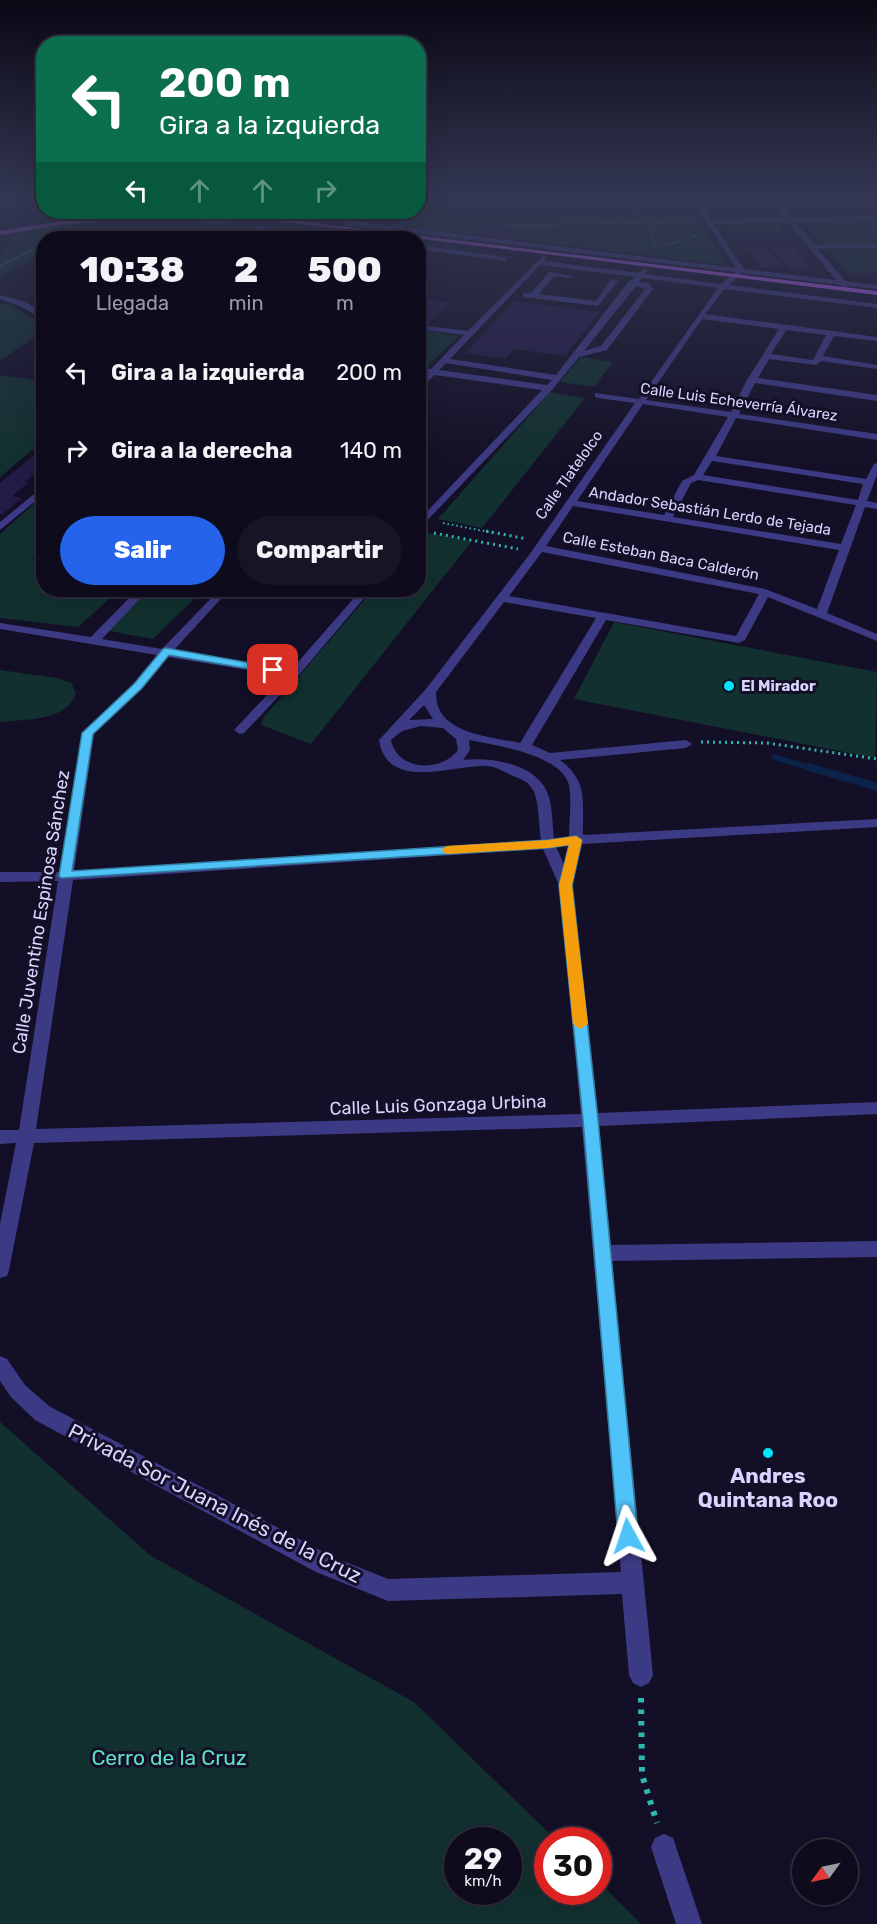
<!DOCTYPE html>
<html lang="es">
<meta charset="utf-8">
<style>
body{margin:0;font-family:Rubik,sans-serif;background:#171425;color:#f1f3f6;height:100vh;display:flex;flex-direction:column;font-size:22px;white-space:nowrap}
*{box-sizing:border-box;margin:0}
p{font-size:20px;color:#9b9ba3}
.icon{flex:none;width:33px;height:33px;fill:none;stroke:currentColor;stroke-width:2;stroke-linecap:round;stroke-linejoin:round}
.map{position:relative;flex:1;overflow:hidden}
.details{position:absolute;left:36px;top:231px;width:390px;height:366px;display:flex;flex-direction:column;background:#0e0b1c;border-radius:24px;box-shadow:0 6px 24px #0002,0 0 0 2px #2e2b3b}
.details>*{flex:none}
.hud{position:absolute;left:36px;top:36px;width:390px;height:183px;border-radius:24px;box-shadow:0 6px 24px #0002,0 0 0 2px #2e2b3b;background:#0b6e4f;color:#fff;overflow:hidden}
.needle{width:39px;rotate:237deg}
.tools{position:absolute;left:792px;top:1839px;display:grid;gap:12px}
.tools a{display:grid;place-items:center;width:66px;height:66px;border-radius:50%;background:#0e0b1c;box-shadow:0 6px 24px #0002,0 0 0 2px #2e2b3b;font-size:30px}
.speed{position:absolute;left:444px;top:1827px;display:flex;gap:12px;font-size:30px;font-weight:700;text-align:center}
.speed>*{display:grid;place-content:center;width:78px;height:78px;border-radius:50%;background:#0e0b1c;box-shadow:0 6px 24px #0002,0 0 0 2px #2e2b3b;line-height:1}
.speed small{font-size:15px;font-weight:400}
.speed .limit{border:9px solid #d22;background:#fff;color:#111}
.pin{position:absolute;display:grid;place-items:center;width:51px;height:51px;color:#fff;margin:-26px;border-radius:12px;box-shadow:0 3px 9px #0006}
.me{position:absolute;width:66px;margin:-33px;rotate:355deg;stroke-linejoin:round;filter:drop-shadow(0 0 4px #0008)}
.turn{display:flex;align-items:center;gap:21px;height:126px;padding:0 24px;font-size:27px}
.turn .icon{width:78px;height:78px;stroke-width:2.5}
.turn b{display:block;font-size:42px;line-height:51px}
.lanes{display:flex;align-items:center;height:57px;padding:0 24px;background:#0003;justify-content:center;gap:30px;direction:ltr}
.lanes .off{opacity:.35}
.eta{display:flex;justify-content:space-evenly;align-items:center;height:102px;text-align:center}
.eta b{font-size:36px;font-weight:800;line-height:42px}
.cta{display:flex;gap:12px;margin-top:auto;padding:12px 24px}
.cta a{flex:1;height:69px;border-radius:36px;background:#2563eb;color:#fff;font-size:24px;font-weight:800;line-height:69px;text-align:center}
.cta a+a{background:#171425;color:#f1f3f6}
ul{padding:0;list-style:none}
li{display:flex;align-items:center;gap:18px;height:78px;padding:0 24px}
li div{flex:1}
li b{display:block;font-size:22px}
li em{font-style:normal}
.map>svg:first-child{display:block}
</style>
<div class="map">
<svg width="877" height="1924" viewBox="0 0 877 1924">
<rect width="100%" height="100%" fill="#130f26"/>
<g fill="#12302f" fill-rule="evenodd">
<polygon points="684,200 728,265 506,238 513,228 467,230 464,233 396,226 418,212 426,204"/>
<polygon points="179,216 289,229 122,218 96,222 68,238 44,238 43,252 0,277 0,255 21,229 109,217"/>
<polygon points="877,221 877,244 824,245 805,222"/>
<polygon points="778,224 784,232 729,233 723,225"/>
<polygon points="877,249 877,273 847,273 828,250"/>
<polygon points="0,303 12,306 44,325 43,331 0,361"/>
<polygon points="423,330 459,336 428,365 419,365 419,334"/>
<polygon points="581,357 613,362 594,387 560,382"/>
<polygon points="0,375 44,381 43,441 0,477"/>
<polygon points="550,392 585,398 482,528 438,519"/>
<polygon points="43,496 43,550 32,560 43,562 44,590 119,590 78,627 0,618 0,534"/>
<polygon points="423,532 472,541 311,744 264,726 261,723 264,717 373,590 418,590 419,537"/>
<polygon points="142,590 203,590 153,639 99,629"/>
<polygon points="614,622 877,672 875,758 574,699"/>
<path d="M0,670L57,678L71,683L76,693C67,722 25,719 0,722Z"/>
<path d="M0,1422L151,1556L414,1702L556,1840H548V1892H598L599,1882L641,1924H0ZM458,1840H508V1892H458Z"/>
</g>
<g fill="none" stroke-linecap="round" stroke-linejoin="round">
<polyline stroke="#0c2248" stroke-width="6" points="774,757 814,769"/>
<polyline stroke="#0c2248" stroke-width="8" points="809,767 877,787"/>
</g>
<g fill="#241b47">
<polygon points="514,228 506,238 464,233 467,230"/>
<polygon points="747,247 766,247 782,267 762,268"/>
<polygon points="773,247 794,247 811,268 789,269"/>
<polygon points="429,299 450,304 432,320 421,319 418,321 418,305"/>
<polygon points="514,301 600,312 565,356 514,349 506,359 465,353"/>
<polygon points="44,447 44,476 33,475 25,482 29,482 12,496 22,498 3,514 0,514 0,483"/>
</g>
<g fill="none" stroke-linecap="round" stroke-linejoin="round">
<g stroke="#2fb8b0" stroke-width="1.5" stroke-dasharray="1.5 2" stroke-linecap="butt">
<polyline points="636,210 650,230 654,245"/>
<polyline points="509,225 693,222"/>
<polyline points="668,245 695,236 699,231"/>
<polyline points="0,266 44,244"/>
</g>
<polyline stroke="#2fb8b0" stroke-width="2" stroke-dasharray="1.5 3" stroke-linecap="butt" points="443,523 494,533"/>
<g stroke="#2fb8b0" stroke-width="3" stroke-dasharray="2 4" stroke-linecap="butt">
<polyline points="486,531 527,539"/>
<polyline points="434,533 518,549"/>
<polyline points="701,742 767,743 877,759"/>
</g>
<polyline stroke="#2fb8b0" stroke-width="6" stroke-dasharray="4.5 7" stroke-linecap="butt" points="641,1698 642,1775 657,1823"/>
<g fill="#3d3a85" fill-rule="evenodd">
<polygon points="32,198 38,198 43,209 39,209"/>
<path d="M432,198H439L436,201L665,198L431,205L401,227L736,268L691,198H697L712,220L785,218L769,198H775L792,218L877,216V220L795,222L815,245L877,244V248L818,249L845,281L877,285V289L848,286L845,288L840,285L742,273L729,285L877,304V308L725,289L705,314L877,337V341L834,336L823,356L877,365V369L821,361L816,365L769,359L758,378L877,395V401L755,383L739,414L877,434V440L736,418L716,456L866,479L874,464L877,463V475L867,501L877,503V509L865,507L827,613L877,634V641L768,597L745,640L739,643L606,620L532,745L550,753L686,740L692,744L686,748L560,760C589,782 582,801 583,835L877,819V827L582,844L573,885L598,1113L877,1102V1114L599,1126L611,1245L877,1241V1257L612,1261L653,1675L649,1683L641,1687L633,1683L629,1675L622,1594L388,1601L316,1572L35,1420L11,1397L0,1381V1356L7,1359L25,1385L49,1406L331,1556L388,1579L621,1572L582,1127L34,1143L9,1270L7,1276L0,1278V1224L16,1143L0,1144V1130H19L58,881L0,882V872H60L82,733L134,683L157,655L0,629V623L91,637L137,590H148L102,639L162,649L219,590H229L173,651L291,670L361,590H371L298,676L244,733L240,734L234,730L285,676L168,657L142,689L94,734L74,871L541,840C539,828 539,800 533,790C528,781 521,779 511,775C501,770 492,765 481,766C447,767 387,790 379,740L426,689L532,551L635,403L598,398L595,397V393L639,399L718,288L642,278L639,282L648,283L653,289L607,350L579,357L552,390L418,530V521L542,390L435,375L418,389V382L426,374L418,373V368L431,369L464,335L418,329V325L468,331L544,255L547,257L544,261L638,273L644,269L648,271L645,274L721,284L735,272L397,231L393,232L353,225L341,233L336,232L364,212H371L358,222L394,226L414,212H418V208ZM788,222L836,280L744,269L714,224ZM540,265L635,277L629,281L556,375L450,359ZM636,286L645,289L601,346L584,351ZM702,319L779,329L747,380L731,412L646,400ZM786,330L826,335L813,360L771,354ZM446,363L552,380L547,385L439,370ZM643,404L728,417L694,475L682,481L664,515L577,501ZM712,461L863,484L858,500L703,475ZM698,480L856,505L841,544L673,517L691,483ZM573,506L839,550L817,609L765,589L546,546ZM542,552L759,594L736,636L509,596ZM504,602L596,618L520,743C489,736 435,734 436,692ZM424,705L433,719L409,720ZM421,726L443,728L456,739L458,750C441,773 397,771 391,740L402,731ZM469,740C494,745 561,754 569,785C572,800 569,821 569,837L554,839C552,825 553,805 547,792C535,763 490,757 463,760L470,750ZM568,845L564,864L556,847ZM543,849L559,885L581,1114L36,1129L73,880Z"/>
<polygon points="861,198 868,198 877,207 877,213"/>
<polygon points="261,212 270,212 304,222 301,224"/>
<polygon points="255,226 293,230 301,226 304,228 294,234 253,229"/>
<polygon points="418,245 504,257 507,259 504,261 418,249"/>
<polygon points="549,272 573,276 569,278 554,276 539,294 596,301 611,279 618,281 598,306 523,297 523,293 531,293"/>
<polygon points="0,295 26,302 44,314 44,320 20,306 0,299"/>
<polygon points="44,486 44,494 0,530 0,522"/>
<polygon points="664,1834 673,1838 702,1924 676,1924 651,1847 655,1838"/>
</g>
<g fill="#c25bff" fill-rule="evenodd">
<path d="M162,212L220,217L217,219C143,213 73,222 0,235V231L82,218Z"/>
<polygon points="205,212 220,212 877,291 877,295"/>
</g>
</g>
<linearGradient id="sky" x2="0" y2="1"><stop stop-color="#0a0815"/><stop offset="0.42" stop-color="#333752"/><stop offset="1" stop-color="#333752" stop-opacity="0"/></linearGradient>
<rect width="877" height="468" fill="url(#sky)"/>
<polygon fill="#4fc3f7" stroke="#337fa1" stroke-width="1.5" points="166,648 273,667 278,670 273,673 169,655 142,688 93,734 72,871 548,840 576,836 582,840 572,885 598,1120 638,1536 635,1543 628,1546 621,1543 618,1536 583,1120 559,885 569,845 548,848 61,878 59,876 82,733 134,684 163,649"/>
<polygon fill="#f59e0b" points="576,836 582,840 572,885 588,1024 580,1029 573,1024 559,885 569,845 548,848 447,854 441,850 447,846 548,840"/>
<g fill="#00e5ff" stroke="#130f26" stroke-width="2">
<circle cx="729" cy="686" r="6"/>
<circle cx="768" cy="1453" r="6"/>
</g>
<g text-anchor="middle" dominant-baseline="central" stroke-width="6" stroke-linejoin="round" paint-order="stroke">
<g font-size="15" fill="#d9d4ff" stroke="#130f26">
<text transform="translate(739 402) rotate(8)">Calle Luis Echeverría Álvarez</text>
<text transform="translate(569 475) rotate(-55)">Calle Tlatelolco</text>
<text transform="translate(710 511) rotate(9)">Andador Sebastián Lerdo de Tejada</text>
<text transform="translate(661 556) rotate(11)">Calle Esteban Baca Calderón</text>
</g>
<g font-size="15" font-weight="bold" fill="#d9d4ff" stroke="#130f26" text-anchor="start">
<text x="741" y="686">El Mirador</text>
</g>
<g font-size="18" fill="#d9d4ff" stroke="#130f26">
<text transform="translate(41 912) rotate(-81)">Calle Juventino Espinosa Sánchez</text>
<text transform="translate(438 1105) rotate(-2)">Calle Luis Gonzaga Urbina</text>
</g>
<g font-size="21" font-weight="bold" fill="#d9d4ff" stroke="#130f26">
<text x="768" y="1475">Andres<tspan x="768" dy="24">Quintana Roo</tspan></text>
</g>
<g font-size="21" fill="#d9d4ff" stroke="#130f26">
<text transform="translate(215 1503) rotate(27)">Privada Sor Juana Inés de la Cruz</text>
</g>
<g font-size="21" fill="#5fe0c0" stroke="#130f26">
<text x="169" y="1757">Cerro de la Cruz</text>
</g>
</g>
</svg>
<div class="tools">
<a><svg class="needle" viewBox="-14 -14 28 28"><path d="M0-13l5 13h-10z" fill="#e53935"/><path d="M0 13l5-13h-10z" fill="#9b9ba3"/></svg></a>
</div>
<div class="speed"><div>29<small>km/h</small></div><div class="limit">30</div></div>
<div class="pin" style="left:273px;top:670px;background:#d93025"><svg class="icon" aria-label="arrive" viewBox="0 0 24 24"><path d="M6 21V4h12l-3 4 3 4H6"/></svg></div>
<svg class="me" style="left:628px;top:1536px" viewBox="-20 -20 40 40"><path d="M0-17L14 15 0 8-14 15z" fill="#4fc3f7" stroke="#fff" stroke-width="4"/></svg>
<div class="hud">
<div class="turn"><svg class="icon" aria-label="left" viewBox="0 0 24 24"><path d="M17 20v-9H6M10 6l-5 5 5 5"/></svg><div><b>200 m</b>Gira a la izquierda</div></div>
<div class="lanes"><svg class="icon" aria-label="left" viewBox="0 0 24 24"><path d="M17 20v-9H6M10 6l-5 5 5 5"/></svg><svg class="icon off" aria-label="ahead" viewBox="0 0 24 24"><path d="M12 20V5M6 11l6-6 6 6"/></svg><svg class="icon off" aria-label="ahead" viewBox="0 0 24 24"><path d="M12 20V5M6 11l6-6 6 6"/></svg><svg class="icon off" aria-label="right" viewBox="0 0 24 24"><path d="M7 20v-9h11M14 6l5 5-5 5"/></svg></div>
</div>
<section class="details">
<div class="eta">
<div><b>10:38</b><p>Llegada</p></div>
<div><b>2</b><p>min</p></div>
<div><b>500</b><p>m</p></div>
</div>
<ul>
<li><svg class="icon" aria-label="left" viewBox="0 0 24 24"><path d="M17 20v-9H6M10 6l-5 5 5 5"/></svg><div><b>Gira a la izquierda</b></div><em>200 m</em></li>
<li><svg class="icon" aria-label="right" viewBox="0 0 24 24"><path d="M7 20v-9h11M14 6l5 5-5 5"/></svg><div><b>Gira a la derecha</b></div><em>140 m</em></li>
</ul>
<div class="cta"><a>Salir</a><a>Compartir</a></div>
</section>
</div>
